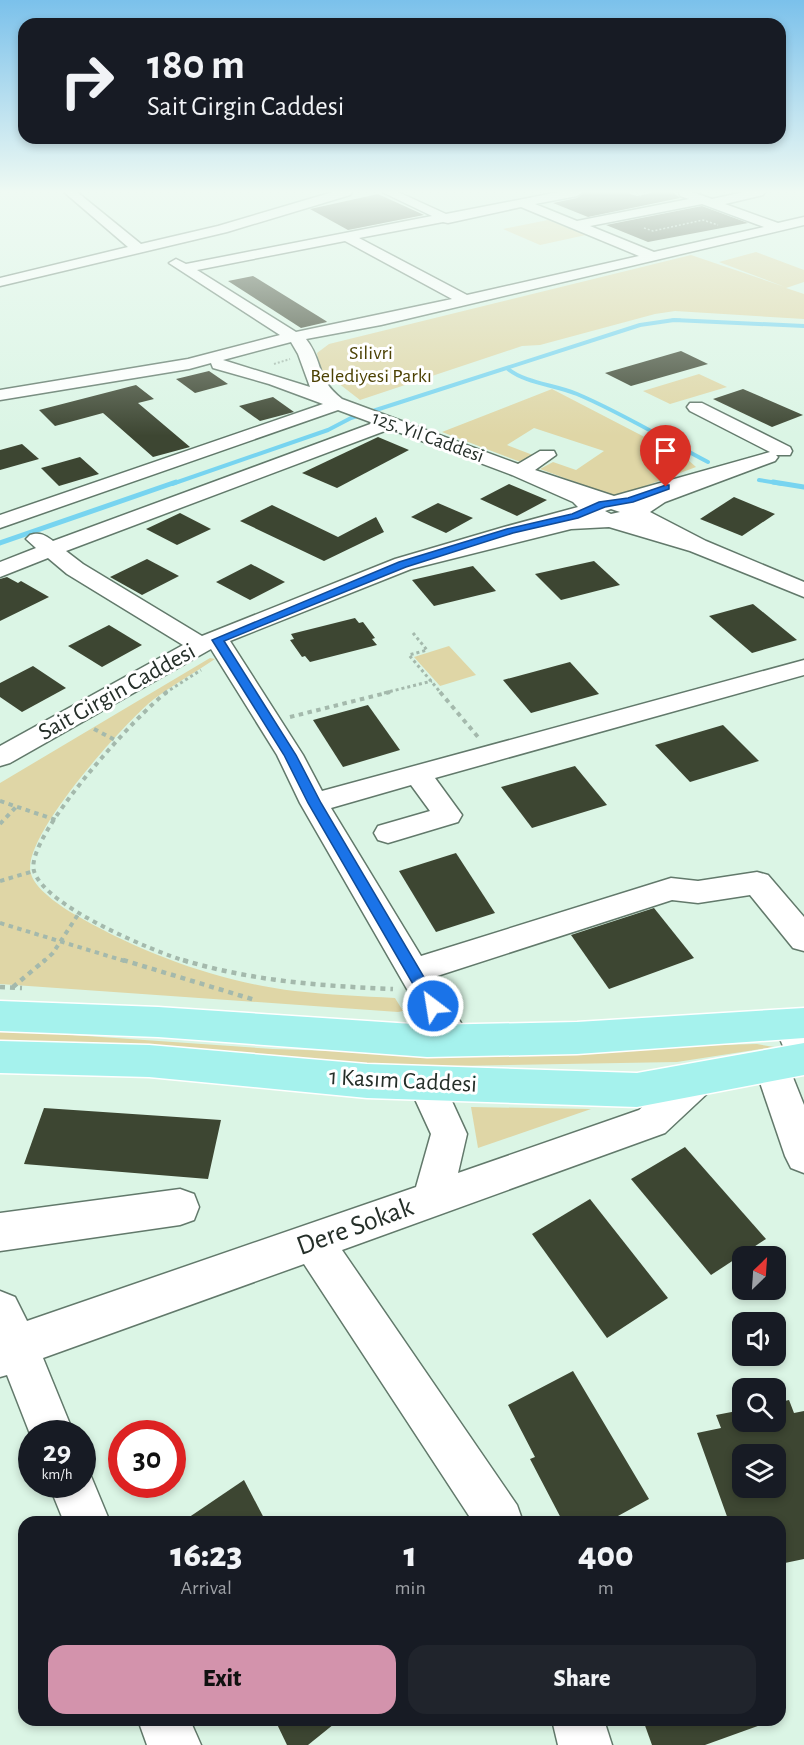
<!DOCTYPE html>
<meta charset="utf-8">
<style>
body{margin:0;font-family:"Alegreya Sans",sans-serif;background:#20242c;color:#f1f3f6;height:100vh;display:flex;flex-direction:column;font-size:22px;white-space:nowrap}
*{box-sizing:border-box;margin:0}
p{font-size:20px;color:#9ea1a6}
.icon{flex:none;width:33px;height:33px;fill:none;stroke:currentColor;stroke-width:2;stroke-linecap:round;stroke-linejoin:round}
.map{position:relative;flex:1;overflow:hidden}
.drawer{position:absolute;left:18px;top:1516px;width:768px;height:210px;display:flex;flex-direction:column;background:#171b24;border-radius:18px;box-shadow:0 3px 9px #0003}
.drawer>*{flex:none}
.guide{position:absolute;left:18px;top:18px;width:768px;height:126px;border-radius:18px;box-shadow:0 3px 9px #0003;background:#171b24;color:#f1f3f6;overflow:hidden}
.needle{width:39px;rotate:25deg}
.controls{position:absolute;left:732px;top:1246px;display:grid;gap:12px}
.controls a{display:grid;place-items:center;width:54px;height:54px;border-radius:12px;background:#171b24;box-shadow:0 3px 9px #0003;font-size:30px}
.speed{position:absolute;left:18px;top:1420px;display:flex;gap:12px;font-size:30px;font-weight:700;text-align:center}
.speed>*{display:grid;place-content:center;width:78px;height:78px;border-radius:50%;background:#171b24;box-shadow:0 3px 9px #0003;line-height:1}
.speed small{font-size:15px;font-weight:400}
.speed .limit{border:9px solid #d22;background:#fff;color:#111}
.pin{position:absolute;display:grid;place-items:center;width:51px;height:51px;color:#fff;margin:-62px -26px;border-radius:50% 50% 50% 0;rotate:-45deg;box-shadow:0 0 6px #0007}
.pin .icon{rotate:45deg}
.me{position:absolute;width:66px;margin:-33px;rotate:329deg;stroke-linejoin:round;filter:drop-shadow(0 0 4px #0008)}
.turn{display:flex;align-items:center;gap:21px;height:126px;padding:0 30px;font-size:27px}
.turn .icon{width:78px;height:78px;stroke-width:2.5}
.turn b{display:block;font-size:42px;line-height:51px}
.eta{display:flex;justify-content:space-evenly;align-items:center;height:102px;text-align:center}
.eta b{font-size:36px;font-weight:800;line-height:42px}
.primary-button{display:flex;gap:12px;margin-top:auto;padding:12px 30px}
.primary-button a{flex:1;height:69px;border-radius:18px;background:#d393ac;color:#111;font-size:24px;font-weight:800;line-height:69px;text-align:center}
.primary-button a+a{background:#20242c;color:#f1f3f6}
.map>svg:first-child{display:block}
</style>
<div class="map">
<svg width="804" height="1745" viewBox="0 0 804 1745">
<rect width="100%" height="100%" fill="#dbf5e5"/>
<g fill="#dfd6a6">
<polygon points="548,220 586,235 540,245 503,229"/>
<polygon points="756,252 804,270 804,282 786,288 804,294 804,319 675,311 655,314 540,345 522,346 360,400 320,369 317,353 329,344 691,255 785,287 719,262"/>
<polygon points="699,374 727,387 670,404 643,391"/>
<polygon points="552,389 687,459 696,467 616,497 540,469 553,462 576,470 604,451 534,428 507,445 538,457 526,464 442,432"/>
<polygon points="449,646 476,675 440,686 414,657"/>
<path d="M210,658L215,659C194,673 173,685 154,699C125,722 19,839 31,874C36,891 66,910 81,918C146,955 221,982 295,991C329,995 362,996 395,998L403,1011L398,1012L0,984V783Z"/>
<polygon points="0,1030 273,1049 396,1053 757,1044 774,1047 677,1062 398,1067 130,1045 0,1040"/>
<polygon points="471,1107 591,1109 478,1148"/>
</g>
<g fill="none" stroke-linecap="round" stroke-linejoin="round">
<polyline stroke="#77d4f0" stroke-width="3" points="672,320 680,320"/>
<g stroke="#77d4f0" stroke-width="4">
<path d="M508,369C525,383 556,385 577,394C622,413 664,439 708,462"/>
<polyline points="759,480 783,484"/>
<polyline points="172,484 328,430 351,418 640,325 674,320 804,326"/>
</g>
<g stroke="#77d4f0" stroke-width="5">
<polyline points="773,482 804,487"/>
<polyline points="0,543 176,482"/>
</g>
</g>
<g fill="#3d4632" fill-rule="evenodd">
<polygon points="585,192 625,192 637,196 656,192 673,192 680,198 588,217 553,203 577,198"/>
<polygon points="378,194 424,215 348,230 310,209"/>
<polygon points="702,206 748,223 648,242 606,225"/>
<polygon points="253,276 326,321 327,322 301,328 228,281"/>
<polygon points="681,351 708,364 631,386 605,373"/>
<polygon points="209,371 228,384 195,393 176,379"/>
<polygon points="136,385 154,399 138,403 190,447 153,457 103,413 55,426 39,410"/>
<polygon points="743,389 803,415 772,427 713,399"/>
<polygon points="273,397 294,412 260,421 239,406"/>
<polygon points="378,437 409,450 337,488 302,473"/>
<polygon points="22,444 39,459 0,470 0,450"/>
<polygon points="80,457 99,474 59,486 41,468"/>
<polygon points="509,484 547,500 517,516 480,499"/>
<polygon points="734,497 775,514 742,536 700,519"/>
<polygon points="438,503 473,518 446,533 411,517"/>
<polygon points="272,505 338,537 376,517 384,532 324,561 240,521"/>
<polygon points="180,513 211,529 177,545 146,529"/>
<polygon points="147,559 179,576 142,595 110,577"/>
<polygon points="594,561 620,585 561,600 535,574"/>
<polygon points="251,564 285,582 250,600 216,582"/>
<polygon points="473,566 496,591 434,606 412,580"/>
<polygon points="7,577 18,583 21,581 49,597 0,621 0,579"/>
<polygon points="753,604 797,640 752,653 709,616"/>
<polygon points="355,618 359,623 363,622 375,638 372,639 377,645 310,662 305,656 302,657 290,640 294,639 291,634"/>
<polygon points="109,625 142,645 102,667 68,646"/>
<polygon points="570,662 599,694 531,713 503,680"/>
<polygon points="33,666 66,688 22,712 0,697 0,683"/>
<polygon points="368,705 400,750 343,767 313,720"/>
<polygon points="723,725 759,761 690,782 655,745"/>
<polygon points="575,766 607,805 532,828 501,787"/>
<polygon points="456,853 495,913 436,932 399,871"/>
<polygon points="654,908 694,958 609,989 571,935"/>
<polygon points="44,1108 221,1120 208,1179 24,1164"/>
<polygon points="685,1147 766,1239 711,1275 631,1179"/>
<polygon points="590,1199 668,1298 607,1338 532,1234"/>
<polygon points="573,1371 649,1499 607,1522 563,1522 530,1459 535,1457 508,1405"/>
<path d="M789,1400L794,1413L804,1411V1559L780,1564V1522H729L697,1433L721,1428L716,1415L742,1410V1422H776V1403ZM742,1455H776V1488H742Z"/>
<polygon points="244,1480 266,1522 182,1522"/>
<polygon points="275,1720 339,1720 308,1745 287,1745"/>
<polygon points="643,1720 766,1720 766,1723 705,1745 652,1745"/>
</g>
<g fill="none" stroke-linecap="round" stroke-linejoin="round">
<defs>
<g id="minor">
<polygon points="64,192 77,192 141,244 218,226 333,192 352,192 350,195 227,232 0,286 0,278 128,247"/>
<path d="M382,192H398L446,214L559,192H583L577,196L535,204L577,221L689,199L680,196L679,192H692L712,199L744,192H765L763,195L725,204L778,223L804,217V225L381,325L306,339C324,362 315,378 342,399L518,464L540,451H554L556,455L535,470L614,496L770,452L690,411L687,407L690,403H702L790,447L792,451L790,455H776L778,457L775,461L665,502L650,512L706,541L804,582V597L690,551L609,527L571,529L411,569L230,641L303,755L322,791L804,660V675L435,778L462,815L458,822L388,843L378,840L374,833L378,826L430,811L411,785L331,808L421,956L671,878L698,881L757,872L768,875L804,917V951L793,948L750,895L698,903L672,900L434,977L471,1040L466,1050L454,1054L442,1050L300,803L277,755L211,649L10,763L0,766V746L183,645L67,574L48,558L0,577V562L36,548L26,539L30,535C40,532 45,535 53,541L373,423L338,410L0,528V515L323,404L269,384L213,368L211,363L189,369L0,400V390L188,359L280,335L169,263L176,259L186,264L432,216ZM702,204L764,227L654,252L590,226ZM521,207L639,256L467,295L359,238L443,222L448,223ZM345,241L452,299L296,332L197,270ZM291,342L298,354L310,387L223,360ZM390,429L512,475L573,502L578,507L504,527L395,559L202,636L83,564L66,551ZM611,509L620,512L611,514L605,511Z"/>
<polygon points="791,1011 804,1017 804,1072 792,1067 774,1025 779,1015"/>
<polygon points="772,1050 784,1055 804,1105 804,1173 791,1168 785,1156 754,1065 760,1055"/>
<polygon points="699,1063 712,1067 717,1078 712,1089 665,1133 342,1250 517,1505 523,1522 473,1522 304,1264 43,1358 74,1434 32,1434 32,1439 7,1375 0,1377 0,1291 15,1297 27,1321 416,1187 431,1134 408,1084 413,1073 426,1069 439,1073 467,1134 458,1173 639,1110 686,1067"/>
<polygon points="180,1189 194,1194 199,1207 194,1220 180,1225 0,1251 0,1213"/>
<polygon points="82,1466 88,1469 110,1522 64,1522 49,1485 82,1485"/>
<polygon points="138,1720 190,1720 201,1745 147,1745"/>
<polygon points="552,1720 604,1720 612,1745 558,1745"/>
</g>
<g id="major">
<polygon points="0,1001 158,1007 427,1025 577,1022 804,1008 804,1038 577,1054 427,1057 158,1037 0,1031"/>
<polygon points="0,1041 149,1045 367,1064 637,1073 804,1043 804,1075 637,1107 367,1098 149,1077 0,1073"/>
</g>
</defs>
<use href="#minor" stroke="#62796b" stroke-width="3"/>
<use href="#major" stroke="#fff" stroke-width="3"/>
<g stroke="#a4b9ac" stroke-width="1.5" stroke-dasharray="2 2" stroke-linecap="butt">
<polyline points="633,192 641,196"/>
<polyline points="644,228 653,231 703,220 718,225"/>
</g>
<polyline stroke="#a4b9ac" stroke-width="2" stroke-dasharray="2 2" stroke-linecap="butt" points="274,364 290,359"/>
<g stroke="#a4b9ac" stroke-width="3" stroke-dasharray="3 3" stroke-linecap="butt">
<polyline points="413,633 427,650 409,655 441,693"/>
<polyline points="165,693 201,670"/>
<polyline points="384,693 432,681"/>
</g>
<g stroke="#a4b9ac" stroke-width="4" stroke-dasharray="4.5 4.5" stroke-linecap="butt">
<path d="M167,692C139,712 24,837 34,871C45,907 153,951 188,962"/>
<polyline points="440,692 478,737"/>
<polyline points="290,717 390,692"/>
<polyline points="94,729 115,740"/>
<polyline points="0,801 56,820"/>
<polyline points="0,824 17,806"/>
<polyline points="0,881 34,871"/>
<polyline points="0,923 128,962"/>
<polyline points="43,962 53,953 79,913"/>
</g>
<g stroke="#a4b9ac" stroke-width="4.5" stroke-dasharray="5 5" stroke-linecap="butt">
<polyline points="123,960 255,1000"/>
<path d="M183,960C252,981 321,986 393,989"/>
<polyline points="0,987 22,988"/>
<polyline points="13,987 45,960"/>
</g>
<use href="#minor" fill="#fff" fill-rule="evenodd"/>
<use href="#major" fill="#a5f2ed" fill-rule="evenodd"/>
</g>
<linearGradient id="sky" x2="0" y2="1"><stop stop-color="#7bc1eb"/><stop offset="0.44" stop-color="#effaf3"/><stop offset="1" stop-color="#effaf3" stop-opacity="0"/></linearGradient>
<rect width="804" height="436" fill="url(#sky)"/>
<polygon fill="#1a73e8" stroke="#114b97" stroke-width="1.5" points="666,485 669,485 669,489 633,502 605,507 578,518 513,533 406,567 224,641 296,755 321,803 441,1006 439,1010 428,1010 308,803 284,755 212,640 399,562 507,529 572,514 599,502 628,498"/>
<g text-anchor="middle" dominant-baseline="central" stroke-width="6" stroke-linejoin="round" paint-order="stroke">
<g font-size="20" fill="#4d4204" stroke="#fff">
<text x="371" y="353">Silivri<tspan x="371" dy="23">Belediyesi Parkı</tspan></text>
</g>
<g font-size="20" fill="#252f29" stroke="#fff">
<text transform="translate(428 437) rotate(20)">125. Yıl Caddesi</text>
</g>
<g font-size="24" fill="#252f29" stroke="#fff">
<text transform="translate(117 692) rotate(-29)">Sait Girgin Caddesi</text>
<text transform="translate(403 1081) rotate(3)">1 Kasım Caddesi</text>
</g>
<g font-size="28" fill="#252f29" stroke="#fff">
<text transform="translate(355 1227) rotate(-20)">Dere Sokak</text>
</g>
</g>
</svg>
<div class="controls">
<a><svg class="needle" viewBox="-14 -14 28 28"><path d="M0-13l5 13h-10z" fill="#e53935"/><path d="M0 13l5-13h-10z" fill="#9ea1a6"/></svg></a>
<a><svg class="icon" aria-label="sound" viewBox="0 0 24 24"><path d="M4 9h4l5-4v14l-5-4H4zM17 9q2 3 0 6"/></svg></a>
<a><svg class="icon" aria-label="search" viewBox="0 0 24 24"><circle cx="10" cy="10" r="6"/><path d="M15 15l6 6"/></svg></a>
<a><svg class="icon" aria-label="layers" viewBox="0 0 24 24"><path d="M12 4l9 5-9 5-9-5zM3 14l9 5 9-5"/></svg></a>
</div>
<div class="speed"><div>29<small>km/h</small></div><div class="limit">30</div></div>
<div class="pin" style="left:666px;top:487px;background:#d93025"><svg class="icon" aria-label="arrive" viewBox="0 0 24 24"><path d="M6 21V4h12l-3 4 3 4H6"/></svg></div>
<svg class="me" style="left:433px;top:1006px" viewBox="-20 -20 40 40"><circle r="17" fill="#1a73e8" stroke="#fff" stroke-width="3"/><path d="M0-11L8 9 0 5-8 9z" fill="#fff"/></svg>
<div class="guide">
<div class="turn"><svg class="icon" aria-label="right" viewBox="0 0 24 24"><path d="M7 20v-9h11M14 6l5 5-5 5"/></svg><div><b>180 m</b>Sait Girgin Caddesi</div></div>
</div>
<section class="drawer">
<div class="eta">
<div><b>16:23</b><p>Arrival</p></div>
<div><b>1</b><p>min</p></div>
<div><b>400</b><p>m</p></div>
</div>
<div class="primary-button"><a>Exit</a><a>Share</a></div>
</section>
</div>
